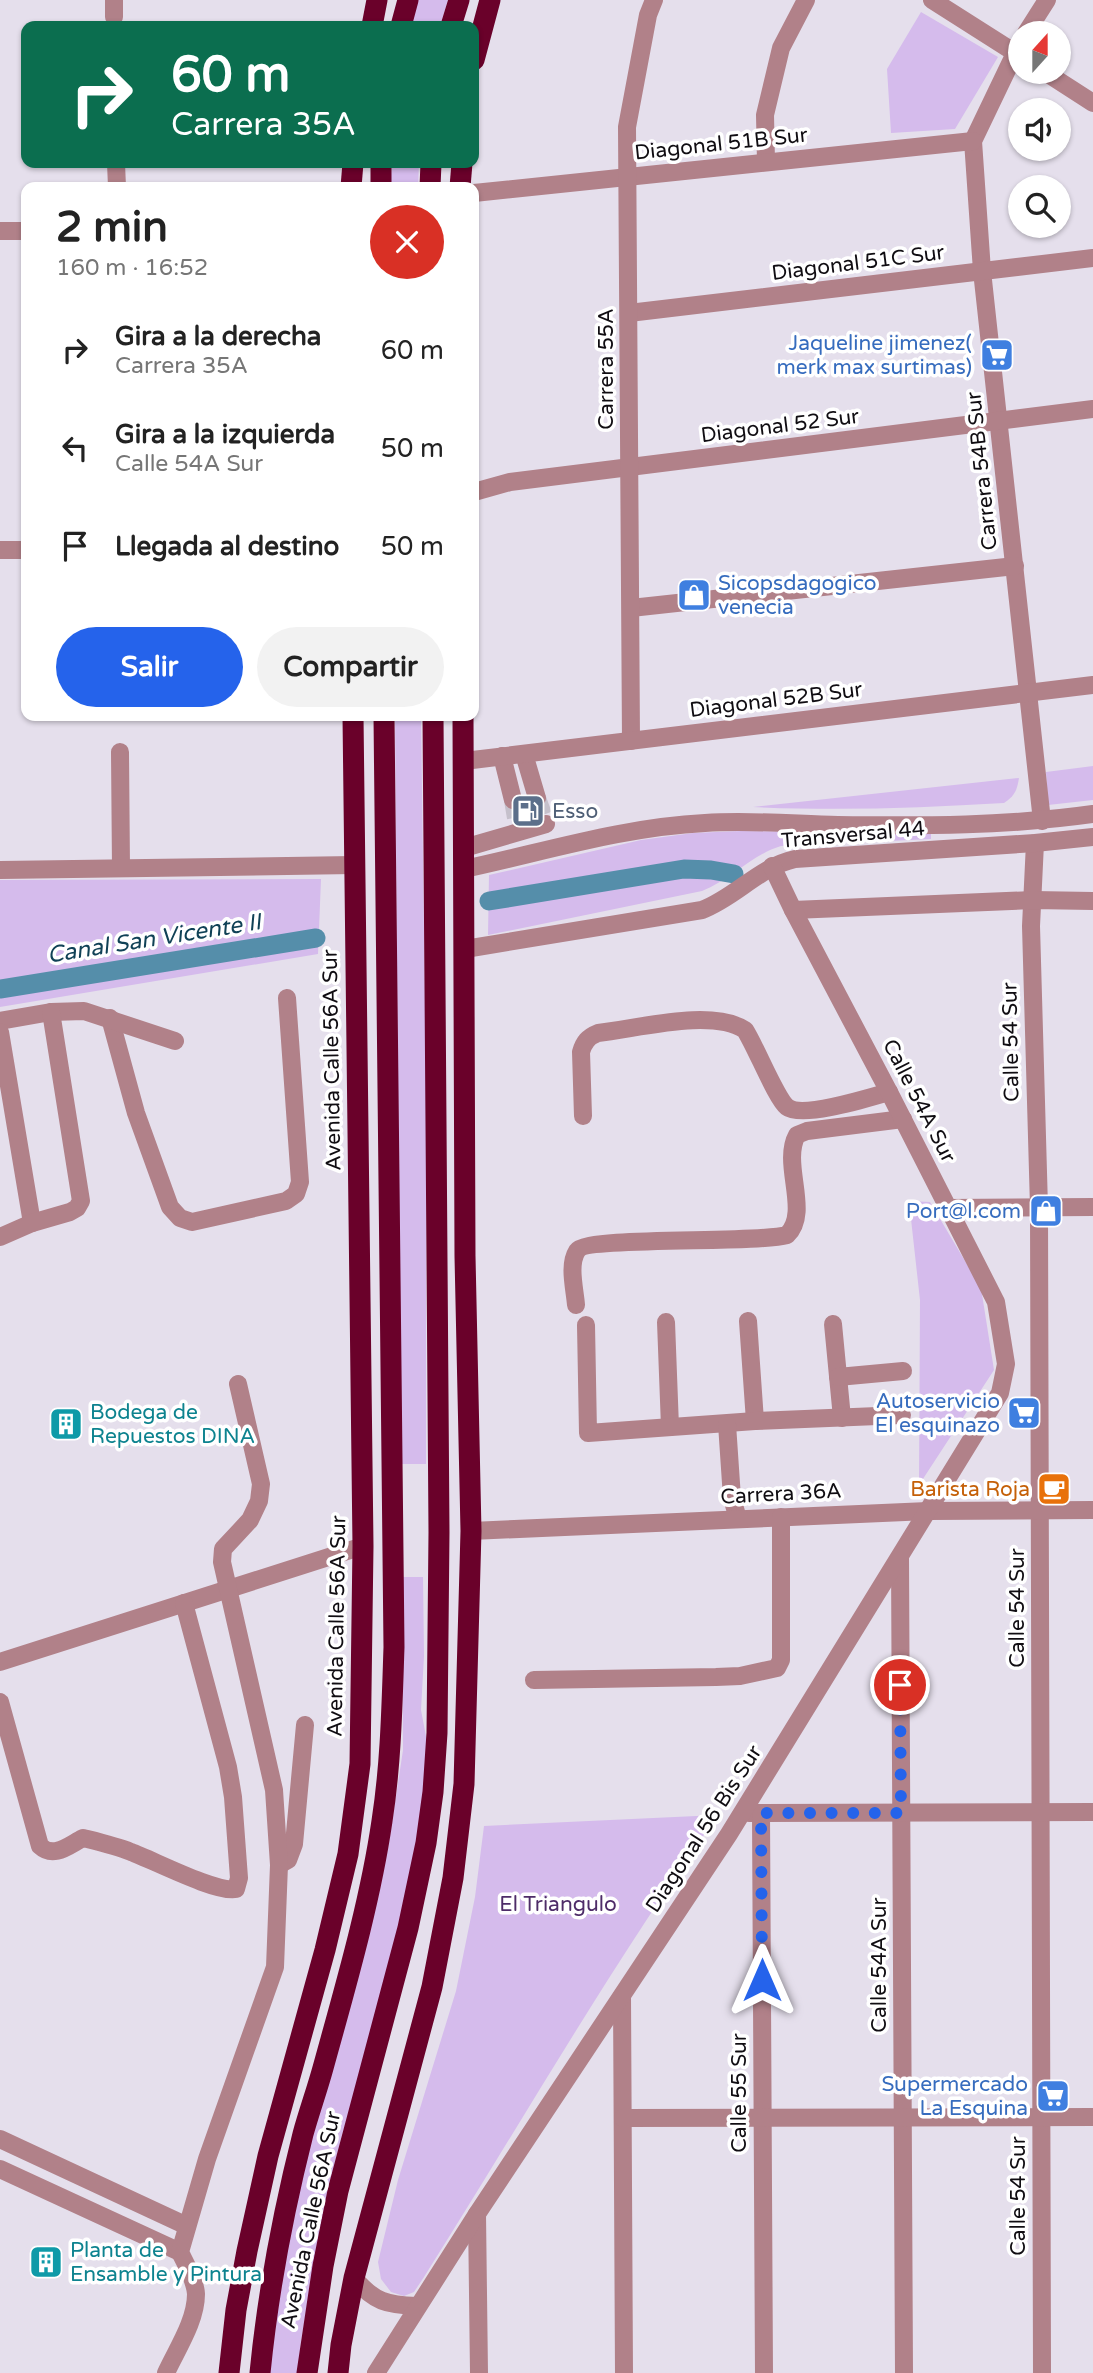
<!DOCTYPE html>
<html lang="es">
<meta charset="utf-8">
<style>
body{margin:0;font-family:"Varela Round",sans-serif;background:#f2f2f2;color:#222;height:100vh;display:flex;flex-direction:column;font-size:26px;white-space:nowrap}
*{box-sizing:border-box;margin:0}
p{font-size:23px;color:#767676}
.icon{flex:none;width:38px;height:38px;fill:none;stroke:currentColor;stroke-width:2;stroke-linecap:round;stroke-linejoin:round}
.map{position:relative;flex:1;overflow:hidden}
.drawer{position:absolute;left:21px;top:182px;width:458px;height:539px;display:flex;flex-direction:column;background:#fff;border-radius:14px;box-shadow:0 2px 5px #0004}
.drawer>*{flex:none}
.guide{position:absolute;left:21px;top:21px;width:458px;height:147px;border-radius:14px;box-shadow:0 2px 5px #0004;background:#0b6e4f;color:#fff;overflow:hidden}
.needle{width:46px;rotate:21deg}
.tools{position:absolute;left:1008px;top:21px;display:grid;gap:14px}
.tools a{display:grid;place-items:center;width:63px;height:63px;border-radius:50%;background:#fff;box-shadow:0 2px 5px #0004;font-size:35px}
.pin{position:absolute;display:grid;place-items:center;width:60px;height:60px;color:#fff;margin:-30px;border:4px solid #fff;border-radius:50%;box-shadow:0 2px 7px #0007}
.me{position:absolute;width:77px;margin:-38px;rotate:0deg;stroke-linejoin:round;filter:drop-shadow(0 0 5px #0008)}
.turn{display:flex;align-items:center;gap:24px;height:147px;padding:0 35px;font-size:32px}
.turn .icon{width:91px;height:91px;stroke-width:2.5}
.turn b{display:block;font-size:49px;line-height:60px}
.round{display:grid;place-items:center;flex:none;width:74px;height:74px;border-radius:37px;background:#f2f2f2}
.summary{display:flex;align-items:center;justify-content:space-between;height:119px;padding:0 35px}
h1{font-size:42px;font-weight:800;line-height:52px}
.button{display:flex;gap:14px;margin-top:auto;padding:14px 35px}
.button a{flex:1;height:80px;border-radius:42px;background:#2563eb;color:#fff;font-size:28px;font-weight:800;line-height:80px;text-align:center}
.button a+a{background:#f2f2f2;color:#222}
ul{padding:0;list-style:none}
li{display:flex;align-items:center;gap:21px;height:98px;padding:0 35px}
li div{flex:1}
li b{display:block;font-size:26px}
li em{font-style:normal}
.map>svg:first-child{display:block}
</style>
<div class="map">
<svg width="1093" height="2373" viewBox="0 0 1093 2373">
<rect width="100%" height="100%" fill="#e5dfec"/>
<g fill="#d5bbec">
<polygon points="418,0 448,0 440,26 411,26"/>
<polygon points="921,12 998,57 955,129 891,133 887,69"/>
<polygon points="392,163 419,163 418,187 390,187"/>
<polygon points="395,716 421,716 426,1080 426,1464 401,1464"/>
<polygon points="1093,766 1093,800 1048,805 1046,772"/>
<path d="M1019,778C1017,790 1015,796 1004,803C920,808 837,811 753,807Z"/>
<path d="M740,831L931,833V839L781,846C751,855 731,880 702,891L488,935L489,875L641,840L693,833Z"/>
<polygon points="321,879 318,954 0,1007 0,880"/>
<polygon points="909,1201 930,1202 981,1288 994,1370 919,1485 920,1300"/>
<polygon points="402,1577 423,1577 424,1656 421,1710 428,1747 422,1809 412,1867 375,2025 342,2135 324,2206 301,2341 298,2373 269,2373 279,2293 296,2197 388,1849 403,1750"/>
<path d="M718,1815C612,1964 521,2123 424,2277L414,2292L404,2296L391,2292L381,2279L378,2262L398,2180L456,1991L475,1897L484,1826Z"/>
</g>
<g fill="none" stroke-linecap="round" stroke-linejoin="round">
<g stroke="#558eaa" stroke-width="19">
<polyline points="489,901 684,869 711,870 734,874"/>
<polyline points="0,989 316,938"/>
</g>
<g stroke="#c5c0cb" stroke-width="18" stroke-dasharray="18 9" stroke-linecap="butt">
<polyline points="537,798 545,820"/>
<polyline points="513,800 517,824"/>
</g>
<g stroke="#b18189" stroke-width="18">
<polyline points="114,0 114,17"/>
<polyline points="932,0 1020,56"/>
<polyline points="1026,33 1047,0"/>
<polyline points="1020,43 973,141 982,271 1042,821"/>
<polyline points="1045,72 1093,103"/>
<polyline points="766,162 765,115 781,48 806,0"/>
<polyline points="116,163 117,187"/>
<polyline points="474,193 973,141"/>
<polyline points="0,231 26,231"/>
<polyline points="629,313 1093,258"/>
<polyline points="474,492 510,482 1093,409"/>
<polyline points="0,550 26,550"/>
<polyline points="631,608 1015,566"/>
<polyline points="631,741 627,127 648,15 654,0"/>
<polyline points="120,752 121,868"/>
<polyline points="524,754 537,798"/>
<polyline points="502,756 513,800"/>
<polyline points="464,761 1093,685"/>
<polyline points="1035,843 1031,926 1039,1207 1042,2373"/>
<polyline points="464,848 546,824"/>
<path d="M464,869C544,852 623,827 705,823C749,820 794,824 838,825C923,826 1009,826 1093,814"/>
<polyline points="0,870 354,865"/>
<polyline points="793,910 1033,900 1093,901"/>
<path d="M465,949L702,910C736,897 759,867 795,859L1035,843L1093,837"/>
<polyline points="110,1018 136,1113 170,1207 180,1218 192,1222 286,1201 296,1194 300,1182 287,998"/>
<polyline points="0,1021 51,1012 84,1011 175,1041"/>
<polyline points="0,1032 32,1223"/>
<path d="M583,1116L581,1052C584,1042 588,1037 598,1033C637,1029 711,1008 745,1030C756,1047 776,1098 787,1107C802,1119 871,1097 889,1092"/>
<polyline points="948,1208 1093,1207"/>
<polyline points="0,1237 32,1223 70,1212 77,1208 81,1201 51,1012"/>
<path d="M576,1305C575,1290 568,1265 577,1251C586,1236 755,1244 787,1235C811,1212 781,1164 797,1135L807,1131L903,1119"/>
<polyline points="748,1321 755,1421"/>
<polyline points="666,1322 670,1427"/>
<polyline points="833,1324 842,1418"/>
<polyline points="586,1325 588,1433 755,1421 902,1415"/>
<polyline points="838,1377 903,1371"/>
<polyline points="727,1424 732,1498 738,1519"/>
<polyline points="471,1531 928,1511 1093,1510"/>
<polyline points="900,1558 904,2373"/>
<polyline points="0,1662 363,1546"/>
<polyline points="534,1680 716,1677 740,1676 777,1668 781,1660 781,1517"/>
<path d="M0,1702L40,1846C54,1859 69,1845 83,1838C99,1842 116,1846 131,1852C153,1860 216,1893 236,1889L239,1878L233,1797L228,1767L184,1603"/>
<polyline points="749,1813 1093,1812"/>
<polyline points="761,1813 764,2373"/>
<polyline points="279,1865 288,1860 294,1844 305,1725"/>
<polyline points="622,1996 624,2373"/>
<polyline points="623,2118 1093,2117"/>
<polyline points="0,2139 187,2226"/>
<polyline points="0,2169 180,2252"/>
<polyline points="477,2214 479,2373"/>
<path d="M354,2278C374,2302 387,2305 417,2306"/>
<path d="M166,2373C177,2349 196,2321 196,2294C195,2279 186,2265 180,2252L207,2159L275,1967L279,1865L274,1790L222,1562L223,1549L250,1520L259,1501L261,1484L238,1384"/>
<polyline points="376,2373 477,2214 729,1834 1000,1393 1006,1364 996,1302 889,1092 793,910 772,866"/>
</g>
<g stroke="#6a012a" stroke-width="21">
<polyline points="372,26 377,0"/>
<polyline points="401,26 408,0"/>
<polyline points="451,26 459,0"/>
<polyline points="474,60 490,0"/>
<polyline points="351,187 353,163"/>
<polyline points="381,187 381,163"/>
<polyline points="430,187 431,163"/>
<polyline points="460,187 462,163"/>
<polyline points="229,2373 236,2310 247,2251 268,2156 325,1950 348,1854 360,1764 363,1546 353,716"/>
<path d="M260,2373C268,2292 283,2213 303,2134C309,2112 317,2090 323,2068C345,1988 370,1903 382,1821C391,1763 392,1705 394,1647L384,716"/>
<polyline points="307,2373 323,2266 338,2191 408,1928 426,1843 433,1792 437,1733 439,1532 433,716"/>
<polyline points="338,2373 341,2345 354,2278 432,1987 453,1878 464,1784 471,1531 465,1256 463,716"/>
</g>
</g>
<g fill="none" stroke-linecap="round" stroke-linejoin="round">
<polyline stroke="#2563eb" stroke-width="12" stroke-dasharray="0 21.6" points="762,1980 761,1813 901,1813 900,1685"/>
</g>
<defs>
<symbol id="supermarket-square" viewBox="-11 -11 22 22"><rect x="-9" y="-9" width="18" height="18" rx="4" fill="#3f7fe0" stroke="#fff"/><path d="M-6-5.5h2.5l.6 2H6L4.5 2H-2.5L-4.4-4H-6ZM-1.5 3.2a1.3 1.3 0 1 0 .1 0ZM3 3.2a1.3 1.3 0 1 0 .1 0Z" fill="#fff"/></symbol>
<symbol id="shop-square" viewBox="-11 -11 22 22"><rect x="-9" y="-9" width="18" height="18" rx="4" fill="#3f7fe0" stroke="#fff"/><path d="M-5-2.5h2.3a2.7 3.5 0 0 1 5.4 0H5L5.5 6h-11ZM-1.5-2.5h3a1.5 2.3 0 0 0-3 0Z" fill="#fff"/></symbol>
<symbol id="fuel-square" viewBox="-11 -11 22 22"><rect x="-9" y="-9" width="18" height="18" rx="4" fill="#5c6f8a" stroke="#fff"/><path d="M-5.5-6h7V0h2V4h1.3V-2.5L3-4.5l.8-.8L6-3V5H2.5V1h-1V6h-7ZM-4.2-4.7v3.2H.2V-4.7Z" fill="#fff"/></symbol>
<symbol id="building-square" viewBox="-11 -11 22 22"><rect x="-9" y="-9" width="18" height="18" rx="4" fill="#0f9aa8" stroke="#fff"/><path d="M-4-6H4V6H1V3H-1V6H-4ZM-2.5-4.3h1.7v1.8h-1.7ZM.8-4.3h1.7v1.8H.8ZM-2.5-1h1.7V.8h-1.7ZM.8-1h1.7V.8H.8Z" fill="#fff"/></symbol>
<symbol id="cafe-square" viewBox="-11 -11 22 22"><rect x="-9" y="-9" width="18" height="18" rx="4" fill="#e8710a" stroke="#fff"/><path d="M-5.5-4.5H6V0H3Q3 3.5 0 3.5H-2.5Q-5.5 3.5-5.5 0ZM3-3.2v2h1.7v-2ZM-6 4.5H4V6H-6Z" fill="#fff"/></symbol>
</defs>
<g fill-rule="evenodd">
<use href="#supermarket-square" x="978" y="336" width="38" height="38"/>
<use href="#shop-square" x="675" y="576" width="38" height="38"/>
<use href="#fuel-square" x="509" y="792" width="38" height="38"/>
<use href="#shop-square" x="1027" y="1192" width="38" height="38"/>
<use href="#supermarket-square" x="1005" y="1394" width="38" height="38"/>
<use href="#building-square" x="47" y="1405" width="38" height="38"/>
<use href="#cafe-square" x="1035" y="1470" width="38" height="38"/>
<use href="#supermarket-square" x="1034" y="2077" width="38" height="38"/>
<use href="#building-square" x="27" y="2243" width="38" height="38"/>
</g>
<g text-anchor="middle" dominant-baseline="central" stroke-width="7" stroke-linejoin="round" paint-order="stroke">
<g font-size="21" fill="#100d12" stroke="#fff">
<text transform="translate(721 144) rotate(-6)">Diagonal 51B Sur</text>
<text transform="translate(858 263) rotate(-7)">Diagonal 51C Sur</text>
<text transform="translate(606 369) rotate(-90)">Carrera 55A</text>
<text transform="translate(780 426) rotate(-7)">Diagonal 52 Sur</text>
<text transform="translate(982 471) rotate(-96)">Carrera 54B Sur</text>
<text transform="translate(776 700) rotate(-7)">Diagonal 52B Sur</text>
<text transform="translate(853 835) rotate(-5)">Transversal 44</text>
<text transform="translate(1011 1042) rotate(-91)">Calle 54 Sur</text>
<text transform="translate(332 1060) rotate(-91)">Avenida Calle 56A Sur</text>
<text transform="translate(919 1101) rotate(63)">Calle 54A Sur</text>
<text transform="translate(781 1494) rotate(-3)">Carrera 36A</text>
<text transform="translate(1017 1608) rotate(-90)">Calle 54 Sur</text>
<text transform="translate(337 1626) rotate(-89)">Avenida Calle 56A Sur</text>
<text transform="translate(704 1829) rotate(-57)">Diagonal 56 Bis Sur</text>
<text transform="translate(879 1965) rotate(-90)">Calle 54A Sur</text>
<text transform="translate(739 2093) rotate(-90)">Calle 55 Sur</text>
<text transform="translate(1018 2196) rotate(-90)">Calle 54 Sur</text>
<text transform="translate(311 2220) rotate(-78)">Avenida Calle 56A Sur</text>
</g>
<g font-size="21" fill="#366cbe" stroke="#fff" text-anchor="end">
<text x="972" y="343">Jaqueline jimenez(<tspan x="972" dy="24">merk max surtimas)</tspan></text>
<text x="718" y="583" text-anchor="start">Sicopsdagogico<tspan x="718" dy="24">venecia</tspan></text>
<text x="1021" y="1211">Port@l.com</text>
<text x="1000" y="1401">Autoservicio<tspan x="1000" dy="24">El esquinazo</tspan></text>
<text x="1028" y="2084">Supermercado<tspan x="1028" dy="24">La Esquina</tspan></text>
</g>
<g font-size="21" fill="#4e5e75" stroke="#fff" text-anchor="start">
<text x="552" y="811">Esso</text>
</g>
<g font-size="21" fill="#0d838f" stroke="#fff" text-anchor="start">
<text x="90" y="1412">Bodega de<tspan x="90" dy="24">Repuestos DINA</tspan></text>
<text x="70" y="2250">Planta de<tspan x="70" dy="24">Ensamble y Pintura</tspan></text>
</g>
<g font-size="21" fill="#c56008" stroke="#fff" text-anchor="end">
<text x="1030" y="1489">Barista Roja</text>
</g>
<g font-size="21" fill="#4e2c68" stroke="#fff">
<text x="558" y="1904">El Triangulo</text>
</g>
<g font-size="23" font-style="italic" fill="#104156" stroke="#fff">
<text transform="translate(154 939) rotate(-9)">Canal San Vicente II</text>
</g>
</g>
</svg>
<div class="tools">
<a><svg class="needle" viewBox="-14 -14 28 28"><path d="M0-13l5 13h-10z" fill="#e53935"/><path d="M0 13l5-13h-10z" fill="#767676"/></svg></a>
<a><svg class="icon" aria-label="sound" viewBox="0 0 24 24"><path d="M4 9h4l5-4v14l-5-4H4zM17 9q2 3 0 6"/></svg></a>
<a><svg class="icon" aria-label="search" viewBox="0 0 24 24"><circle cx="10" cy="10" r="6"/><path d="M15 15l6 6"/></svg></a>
</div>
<div class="pin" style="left:900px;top:1685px;background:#d93025"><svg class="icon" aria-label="arrive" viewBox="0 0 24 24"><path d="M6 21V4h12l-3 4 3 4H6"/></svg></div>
<svg class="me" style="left:762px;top:1980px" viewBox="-20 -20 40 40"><path d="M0-17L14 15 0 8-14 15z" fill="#2563eb" stroke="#fff" stroke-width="4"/></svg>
<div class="guide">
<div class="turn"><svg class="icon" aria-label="right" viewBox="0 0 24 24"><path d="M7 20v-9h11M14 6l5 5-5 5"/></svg><div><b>60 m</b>Carrera 35A</div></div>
</div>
<section class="drawer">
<div class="summary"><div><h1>2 min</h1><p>160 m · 16:52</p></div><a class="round" style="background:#d93025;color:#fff"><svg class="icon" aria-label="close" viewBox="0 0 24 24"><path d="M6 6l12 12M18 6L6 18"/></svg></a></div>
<ul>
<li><svg class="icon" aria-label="right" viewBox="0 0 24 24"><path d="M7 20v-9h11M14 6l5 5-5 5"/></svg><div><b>Gira a la derecha</b><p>Carrera 35A</p></div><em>60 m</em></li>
<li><svg class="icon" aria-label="left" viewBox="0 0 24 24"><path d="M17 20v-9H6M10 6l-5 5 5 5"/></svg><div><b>Gira a la izquierda</b><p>Calle 54A Sur</p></div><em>50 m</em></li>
<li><svg class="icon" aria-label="arrive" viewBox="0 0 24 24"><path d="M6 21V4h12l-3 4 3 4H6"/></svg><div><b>Llegada al destino</b></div><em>50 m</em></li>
</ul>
<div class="button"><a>Salir</a><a>Compartir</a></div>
</section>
</div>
